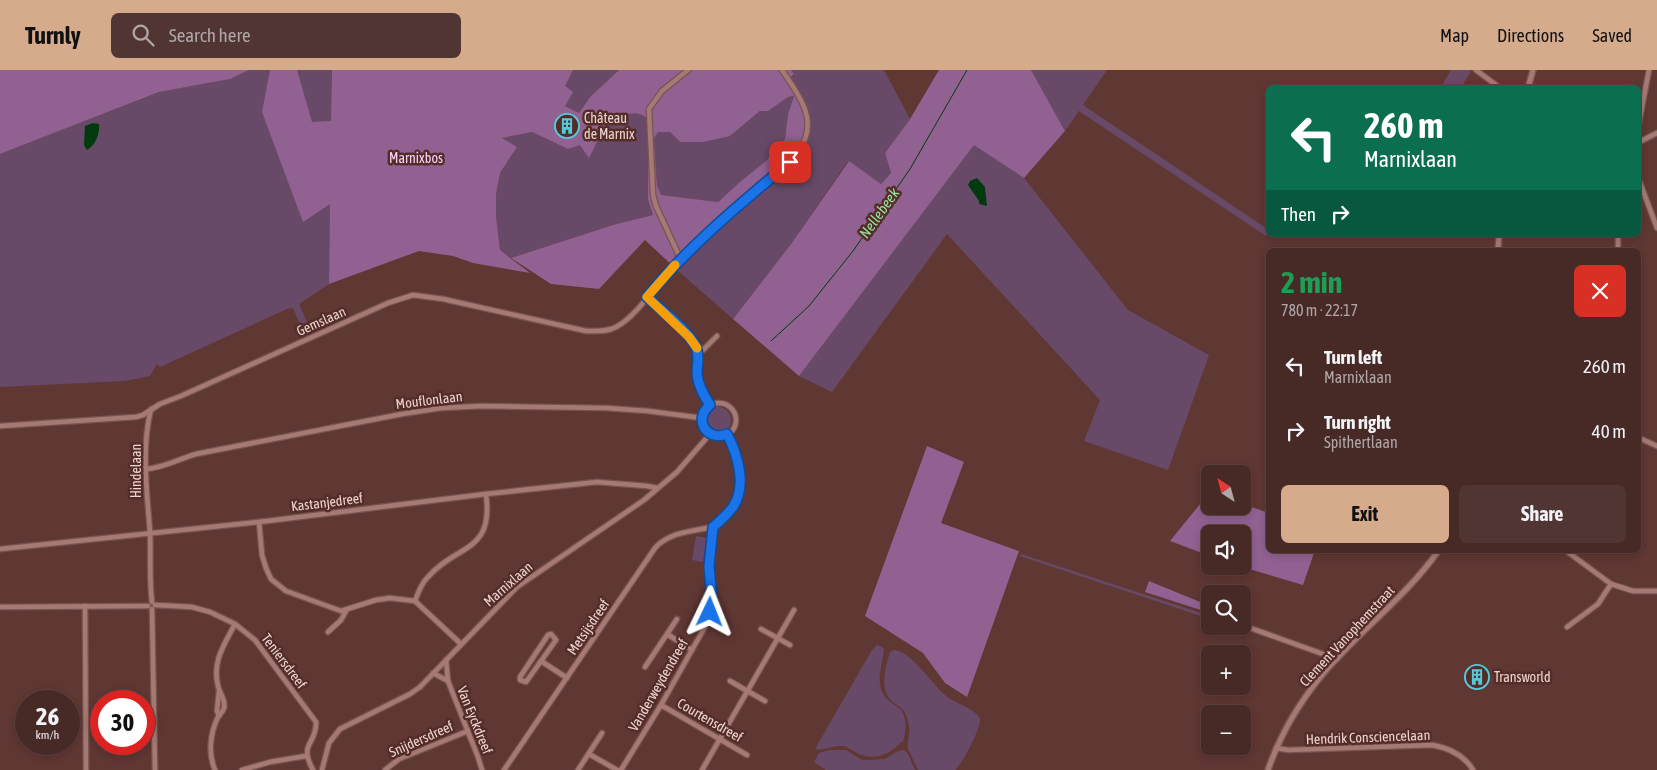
<!DOCTYPE html>
<meta charset="utf-8">
<style>
body{margin:0;font-family:"Asap Condensed",sans-serif;background:#513532;color:#f1f3f6;height:100vh;display:flex;flex-direction:column;font-size:19px;white-space:nowrap}
*{box-sizing:border-box;margin:0}
p{font-size:16px;color:#b0a6a7}
.icon{flex:none;width:28px;height:28px;fill:none;stroke:currentColor;stroke-width:2;stroke-linecap:round;stroke-linejoin:round}
.map{position:relative;flex:1;overflow:hidden}
.details{position:absolute;left:1266px;top:178px;width:375px;height:305px;display:flex;flex-direction:column;background:#472926;border-radius:8px;box-shadow:0 2px 8px #0003,0 0 0 1px #5f4543}
.details>*{flex:none}
.guide{position:absolute;left:1266px;top:15px;width:375px;height:152px;border-radius:8px;box-shadow:0 2px 8px #0003,0 0 0 1px #5f4543;background:#0b6e4f;color:#fff;overflow:hidden}
.needle{width:32px;rotate:324deg}
.tools{position:absolute;left:1201px;top:395px;display:grid;gap:10px}
.tools a{display:grid;place-items:center;width:50px;height:50px;border-radius:8px;background:#472926;box-shadow:0 2px 8px #0003,0 0 0 1px #5f4543;font-size:25px}
.speed{position:absolute;left:15px;top:620px;display:flex;gap:10px;font-size:25px;font-weight:700;text-align:center}
.speed>*{display:grid;place-content:center;width:65px;height:65px;border-radius:50%;background:#472926;box-shadow:0 2px 8px #0003,0 0 0 1px #5f4543;line-height:1}
.speed small{font-size:12px;font-weight:400}
.speed .limit{border:8px solid #d22;background:#fff;color:#111}
.pin{position:absolute;display:grid;place-items:center;width:42px;height:42px;color:#fff;margin:-21px;border-radius:10px;box-shadow:0 2px 8px #0006}
.me{position:absolute;width:55px;margin:-28px;rotate:2deg;stroke-linejoin:round;filter:drop-shadow(0 0 4px #0008)}
.turn{display:flex;align-items:center;gap:18px;height:105px;padding:0 15px;font-size:22px}
.turn .icon{width:65px;height:65px;stroke-width:2.5}
.turn b{display:block;font-size:35px;line-height:42px}
.then{display:flex;align-items:center;height:48px;padding:0 15px;background:#0003;gap:10px;font-size:19px}
.round{display:grid;place-items:center;flex:none;width:52px;height:52px;border-radius:8px;background:#513532}
.overview{display:flex;align-items:center;justify-content:space-between;height:85px;padding:0 15px}
h1{font-size:30px;font-weight:700;line-height:38px;color:#1e9e55}
.cta{display:flex;gap:10px;margin-top:auto;padding:10px 15px}
.cta a{flex:1;height:58px;border-radius:8px;background:#d6ab8b;color:#111;font-size:20px;font-weight:700;line-height:58px;text-align:center}
.cta a+a{background:#513532;color:#f1f3f6}
ul{padding:0;list-style:none}
li{display:flex;align-items:center;gap:15px;height:65px;padding:0 15px}
li div{flex:1}
li b{display:block;font-size:19px}
li em{font-style:normal}
header{display:flex;align-items:center;gap:30px;box-sizing:border-box;height:70px;padding:0 25px;background:#d6ab8b;color:#111}
header strong{font-size:24px}
nav{display:flex;gap:28px;margin-inline-start:auto;font-size:18px}
.search{width:350px;height:45px;background:#513532;display:flex;align-items:center;gap:12px;box-sizing:border-box;padding:0 18px;border-radius:8px;color:#b0a6a7;font-size:19px}
.map>svg:first-child{display:block}
</style>
<header>
<strong>Turnly</strong>
<div class="search"><svg class="icon" aria-label="search" viewBox="0 0 24 24"><circle cx="10" cy="10" r="6"/><path d="M15 15l6 6"/></svg>Search here</div>
<nav><a>Map</a><a>Directions</a><a>Saved</a></nav>
</header>
<div class="map">
<svg width="1657" height="700" viewBox="0 0 1657 700">
<rect width="100%" height="100%" fill="#5f3733"/>
<g fill="#684a68">
<polygon points="249,0 332,0 329,214 299,234 312,263 305,266 293,238 287,239 160,297 157,294 150,306 125,311 0,317 0,84 159,22 229,9"/>
<polygon points="573,0 619,0 590,27 579,43 565,36 564,16"/>
<polygon points="791,0 884,0 910,49 885,83 891,103 881,114 848,91 791,174 733,249 676,199 734,141 810,55 788,10 794,5"/>
<polygon points="1031,0 1107,0 1083,35 1269,160 1266,166 1079,41 1065,61"/>
<polygon points="1451,0 1472,0 1461,17 1441,17"/>
<polygon points="794,26 788,44 785,69 767,90 741,111 718,132 661,125 657,115 654,68 658,62 670,62 680,72 730,66 760,41 768,40 788,27"/>
<path d="M626,44C635,44 644,42 648,51V129L653,145L616,154L511,188L500,181L496,146V124L500,103L517,77L501,68L532,62L568,79L602,61L608,49Z"/>
<polygon points="974,74 1024,108 1128,240 1209,285 1168,400 1084,371 1100,330 947,164 832,322 799,306"/>
<circle cx="718" cy="350" r="13"/>
<polygon points="696,466 707,468 703,492 692,490"/>
<polygon points="1021,484 1210,546 1210,549 1020,486"/>
<path d="M877,575L882,577L884,579C883,592 877,606 881,619C884,629 891,632 899,638C908,646 906,662 903,672L900,673C890,685 872,691 857,683C852,680 848,677 843,676C833,675 823,681 815,679L872,580Z"/>
<path d="M894,580C910,580 933,615 945,625C953,633 977,639 980,649C982,656 961,696 955,700H918C917,697 909,681 908,679C907,673 909,668 909,663C910,658 908,652 907,648C904,636 896,636 889,628C880,616 886,595 890,582Z"/>
<polygon points="830,680 846,680 862,690 868,690 885,689 896,682 903,680 907,682 915,700 826,700 814,692 819,683"/>
</g>
<g fill="#916191" fill-rule="evenodd">
<polygon points="0,0 249,0 230,9 159,22 0,84"/>
<path d="M270,0H297L312,52L331,51L332,0H573L565,16L573,22L565,36L579,43L590,27L619,0H791L794,4L788,10C806,36 816,52 802,83L734,141L676,199L645,170L599,219L551,214L511,188L616,154L653,145L648,129V51C642,37 620,46 608,49L589,88L580,75L568,79L532,62L502,68L517,77L500,103L496,124V146L500,180L530,203L473,193L453,186L419,181L329,214L330,134L303,152L262,42ZM794,26L788,44L785,69L767,90L741,111L718,132L661,125L657,115L654,68L658,62H670L680,72H703L730,66L760,41H768L788,27Z"/>
<polygon points="939,0 1031,0 1065,61 1024,108 974,75 799,306 733,249 791,174 849,91 881,114 891,103 885,83 910,49"/>
<polygon points="927,376 964,392 941,453 1019,481 967,627 945,613 923,583 865,546"/>
<polygon points="1209,423 1210,436 1242,436 1243,434 1269,443 1269,480 1315,480 1303,515 1239,496 1242,496 1242,464 1210,464 1210,486 1170,471"/>
<polygon points="1149,511 1210,536 1210,543 1145,522"/>
</g>
<g fill="#003b0f">
<path d="M93,53L99,54C100,63 96,75 87,80L84,75L85,56Z"/>
<polygon points="977,108 985,117 987,136 979,134 979,131 968,115 970,111"/>
</g>
<g fill="none" stroke-linecap="round" stroke-linejoin="round">
<polyline stroke="#003b0f" stroke-width="1" points="771,271 809,236 853,181 910,99 967,0"/>
<defs>
<g id="minor">
<polyline points="1476,0 1500,18"/>
<polyline points="1639,53 1649,0"/>
<polyline points="1639,72 1657,63"/>
<polyline points="1639,110 1657,158"/>
<polyline points="1618,180 1618,165"/>
<polyline points="681,190 656,136 653,125 649,39 662,21 688,0"/>
<path d="M647,227C659,239 690,263 696,277C700,286 697,295 697,304C698,315 704,326 710,335"/>
<polyline points="698,285 717,266"/>
<circle cx="719" cy="350" r="17"/>
<path d="M151,339C141,379 147,422 150,462C151,485 149,509 152,532"/>
<path d="M0,356L136,347L143,345L160,334L181,326L388,233L413,225L443,229L586,261C596,261 607,262 616,257C637,246 654,217 671,199C692,178 713,158 735,138C755,120 795,95 805,69C815,44 795,20 782,0"/>
<polyline points="1639,368 1657,376"/>
<path d="M146,399C163,398 179,389 196,384L402,344L441,338L482,336L606,338L648,341L702,348"/>
<polyline points="259,452 262,485 266,498 271,509 286,521 341,541 376,530 390,528 415,531 461,574"/>
<polyline points="0,479 259,452 486,424 597,412 647,416 657,418"/>
<polyline points="1565,480 1611,514 1633,521 1657,521"/>
<path d="M415,531C418,523 421,514 427,508C457,473 494,484 486,424"/>
<path d="M155,535L192,537L210,542L235,554L255,570L316,652C317,675 298,672 313,700"/>
<polyline points="85,536 86,700"/>
<polyline points="0,537 148,536"/>
<polyline points="152,539 155,700"/>
<polyline points="1242,555 1337,589"/>
<polyline points="1567,557 1598,534 1611,514"/>
<polyline points="761,559 790,575"/>
<polyline points="328,562 341,550 346,541"/>
<polygon points="551,564 556,570 526,612 520,610 520,607 548,565"/>
<polyline points="667,564 692,580"/>
<polyline points="446,590 448,611 478,687 482,700"/>
<polyline points="541,591 567,608"/>
<polyline points="645,597 677,549"/>
<polyline points="433,603 448,611"/>
<polyline points="730,611 765,631"/>
<polyline points="661,635 747,685"/>
<polyline points="219,646 217,641 219,621"/>
<path d="M1276,678L1288,680L1432,675C1449,678 1464,685 1473,700"/>
<polyline points="589,684 617,700"/>
<path d="M215,700C208,684 210,663 218,647C220,644 223,642 224,638C226,629 219,623 218,616C212,591 224,575 235,554"/>
<polyline points="242,700 270,692 306,686"/>
<polyline points="322,700 329,673 340,659 410,624 420,617 517,517 644,430 677,402 710,364"/>
<polyline points="385,700 399,689 468,661"/>
<path d="M504,700L655,478C669,462 693,461 713,457"/>
<polyline points="578,700 602,663"/>
<path d="M621,700L661,635L706,555C714,530 709,521 709,496C709,483 712,470 713,457C746,429 746,402 727,364"/>
<polyline points="702,700 794,540"/>
</g>
<g id="tertiary">
<polyline points="1528,18 1533,0"/>
<polyline points="1498,180 1499,165"/>
<path d="M1268,700C1280,665 1299,633 1322,605C1359,561 1406,527 1439,480"/>
</g>
</defs>
<use href="#minor" stroke="#765551" stroke-width="7"/>
<use href="#tertiary" stroke="#765551" stroke-width="8"/>
<use href="#minor" stroke="#a77974" stroke-width="4.5"/>
<use href="#tertiary" stroke="#a77974" stroke-width="5"/>
</g>
<g fill="none" stroke-linecap="round" stroke-linejoin="round">
<defs>
<path id="route" d="M710,542L712,530L709,496L713,457C720,451 727,445 733,437C747,416 738,385 727,364C706,372 693,349 710,335C704,326 698,315 697,304C697,295 700,286 696,277C690,262 660,239 647,227C689,176 740,134 790,92"/>
</defs>
<use href="#route" stroke="#114b97" stroke-width="12"/>
<use href="#route" stroke="#1a73e8" stroke-width="9"/>
<polyline stroke="#f59e0b" stroke-width="9" points="675,195 647,227 689,267 697,278"/>
</g>
<defs>
<symbol id="building-ring" viewBox="-11 -11 22 22"><circle r="9.5" fill="#542d29" stroke="#53cbda" stroke-width="1.5"/><path d="M-4-6H4V6H1V3H-1V6H-4ZM-2.5-4.3h1.7v1.8h-1.7ZM.8-4.3h1.7v1.8H.8ZM-2.5-1h1.7V.8h-1.7ZM.8-1h1.7V.8H.8Z" fill="#53cbda"/></symbol>
</defs>
<g fill-rule="evenodd">
<use href="#building-ring" x="553" y="42" width="28" height="28"/>
<use href="#building-ring" x="1463" y="593" width="28" height="28"/>
</g>
<g text-anchor="middle" dominant-baseline="central" stroke-width="5" stroke-linejoin="round" paint-order="stroke">
<g font-size="14" fill="#eed4d1" stroke="#542d29" text-anchor="start">
<text x="584" y="48">Château<tspan x="584" dy="16">de Marnix</tspan></text>
<text x="1494" y="607">Transworld</text>
</g>
<g font-size="14" fill="#fdd2fc" stroke="#542d29">
<text x="416" y="88">Marnixbos</text>
</g>
<g font-size="14" fill="#eed4d1" stroke="#542d29">
<text transform="translate(321 251) rotate(-24)">Gemslaan</text>
<text transform="translate(429 330) rotate(-7)">Mouflonlaan</text>
<text transform="translate(136 401) rotate(-90)">Hindelaan</text>
<text transform="translate(327 432) rotate(-7)">Kastanjedreef</text>
<text transform="translate(508 514) rotate(-41)">Marnixlaan</text>
<text transform="translate(588 557) rotate(-56)">Metsijsdreef</text>
<text transform="translate(1347 566) rotate(-47)">Clement Vanophemstraat</text>
<text transform="translate(284 591) rotate(53)">Teniersdreef</text>
<text transform="translate(658 615) rotate(-60)">Vanderweydendreef</text>
<text transform="translate(475 650) rotate(68)">Van Eyckdreef</text>
<text transform="translate(710 650) rotate(30)">Courtensdreef</text>
<text transform="translate(1368 667) rotate(-2)">Hendrik Consciencelaan</text>
<text transform="translate(421 669) rotate(-24)">Snijdersdreef</text>
</g>
<g font-size="15" font-style="italic" fill="#97e49f" stroke="#542d29">
<text transform="translate(879 143) rotate(-55)">Nellebeek</text>
</g>
</g>
</svg>
<div class="tools">
<a><svg class="needle" viewBox="-14 -14 28 28"><path d="M0-13l5 13h-10z" fill="#e53935"/><path d="M0 13l5-13h-10z" fill="#b0a6a7"/></svg></a>
<a><svg class="icon" aria-label="sound" viewBox="0 0 24 24"><path d="M4 9h4l5-4v14l-5-4H4zM17 9q2 3 0 6"/></svg></a>
<a><svg class="icon" aria-label="search" viewBox="0 0 24 24"><circle cx="10" cy="10" r="6"/><path d="M15 15l6 6"/></svg></a>
<a>+</a>
<a>−</a>
</div>
<div class="speed"><div>26<small>km/h</small></div><div class="limit">30</div></div>
<div class="pin" style="left:790px;top:92px;background:#d93025"><svg class="icon" aria-label="arrive" viewBox="0 0 24 24"><path d="M6 21V4h12l-3 4 3 4H6"/></svg></div>
<svg class="me" style="left:710px;top:542px" viewBox="-20 -20 40 40"><path d="M0-17L14 15 0 8-14 15z" fill="#1a73e8" stroke="#fff" stroke-width="4"/></svg>
<div class="guide">
<div class="turn"><svg class="icon" aria-label="left" viewBox="0 0 24 24"><path d="M17 20v-9H6M10 6l-5 5 5 5"/></svg><div><b>260 m</b>Marnixlaan</div></div>
<div class="then">Then<svg class="icon" aria-label="right" viewBox="0 0 24 24"><path d="M7 20v-9h11M14 6l5 5-5 5"/></svg></div>
</div>
<section class="details">
<div class="overview"><div><h1>2 min</h1><p>780 m · 22:17</p></div><a class="round" style="background:#d93025;color:#fff"><svg class="icon" aria-label="close" viewBox="0 0 24 24"><path d="M6 6l12 12M18 6L6 18"/></svg></a></div>
<ul>
<li><svg class="icon" aria-label="left" viewBox="0 0 24 24"><path d="M17 20v-9H6M10 6l-5 5 5 5"/></svg><div><b>Turn left</b><p>Marnixlaan</p></div><em>260 m</em></li>
<li><svg class="icon" aria-label="right" viewBox="0 0 24 24"><path d="M7 20v-9h11M14 6l5 5-5 5"/></svg><div><b>Turn right</b><p>Spithertlaan</p></div><em>40 m</em></li>
</ul>
<div class="cta"><a>Exit</a><a>Share</a></div>
</section>
</div>
